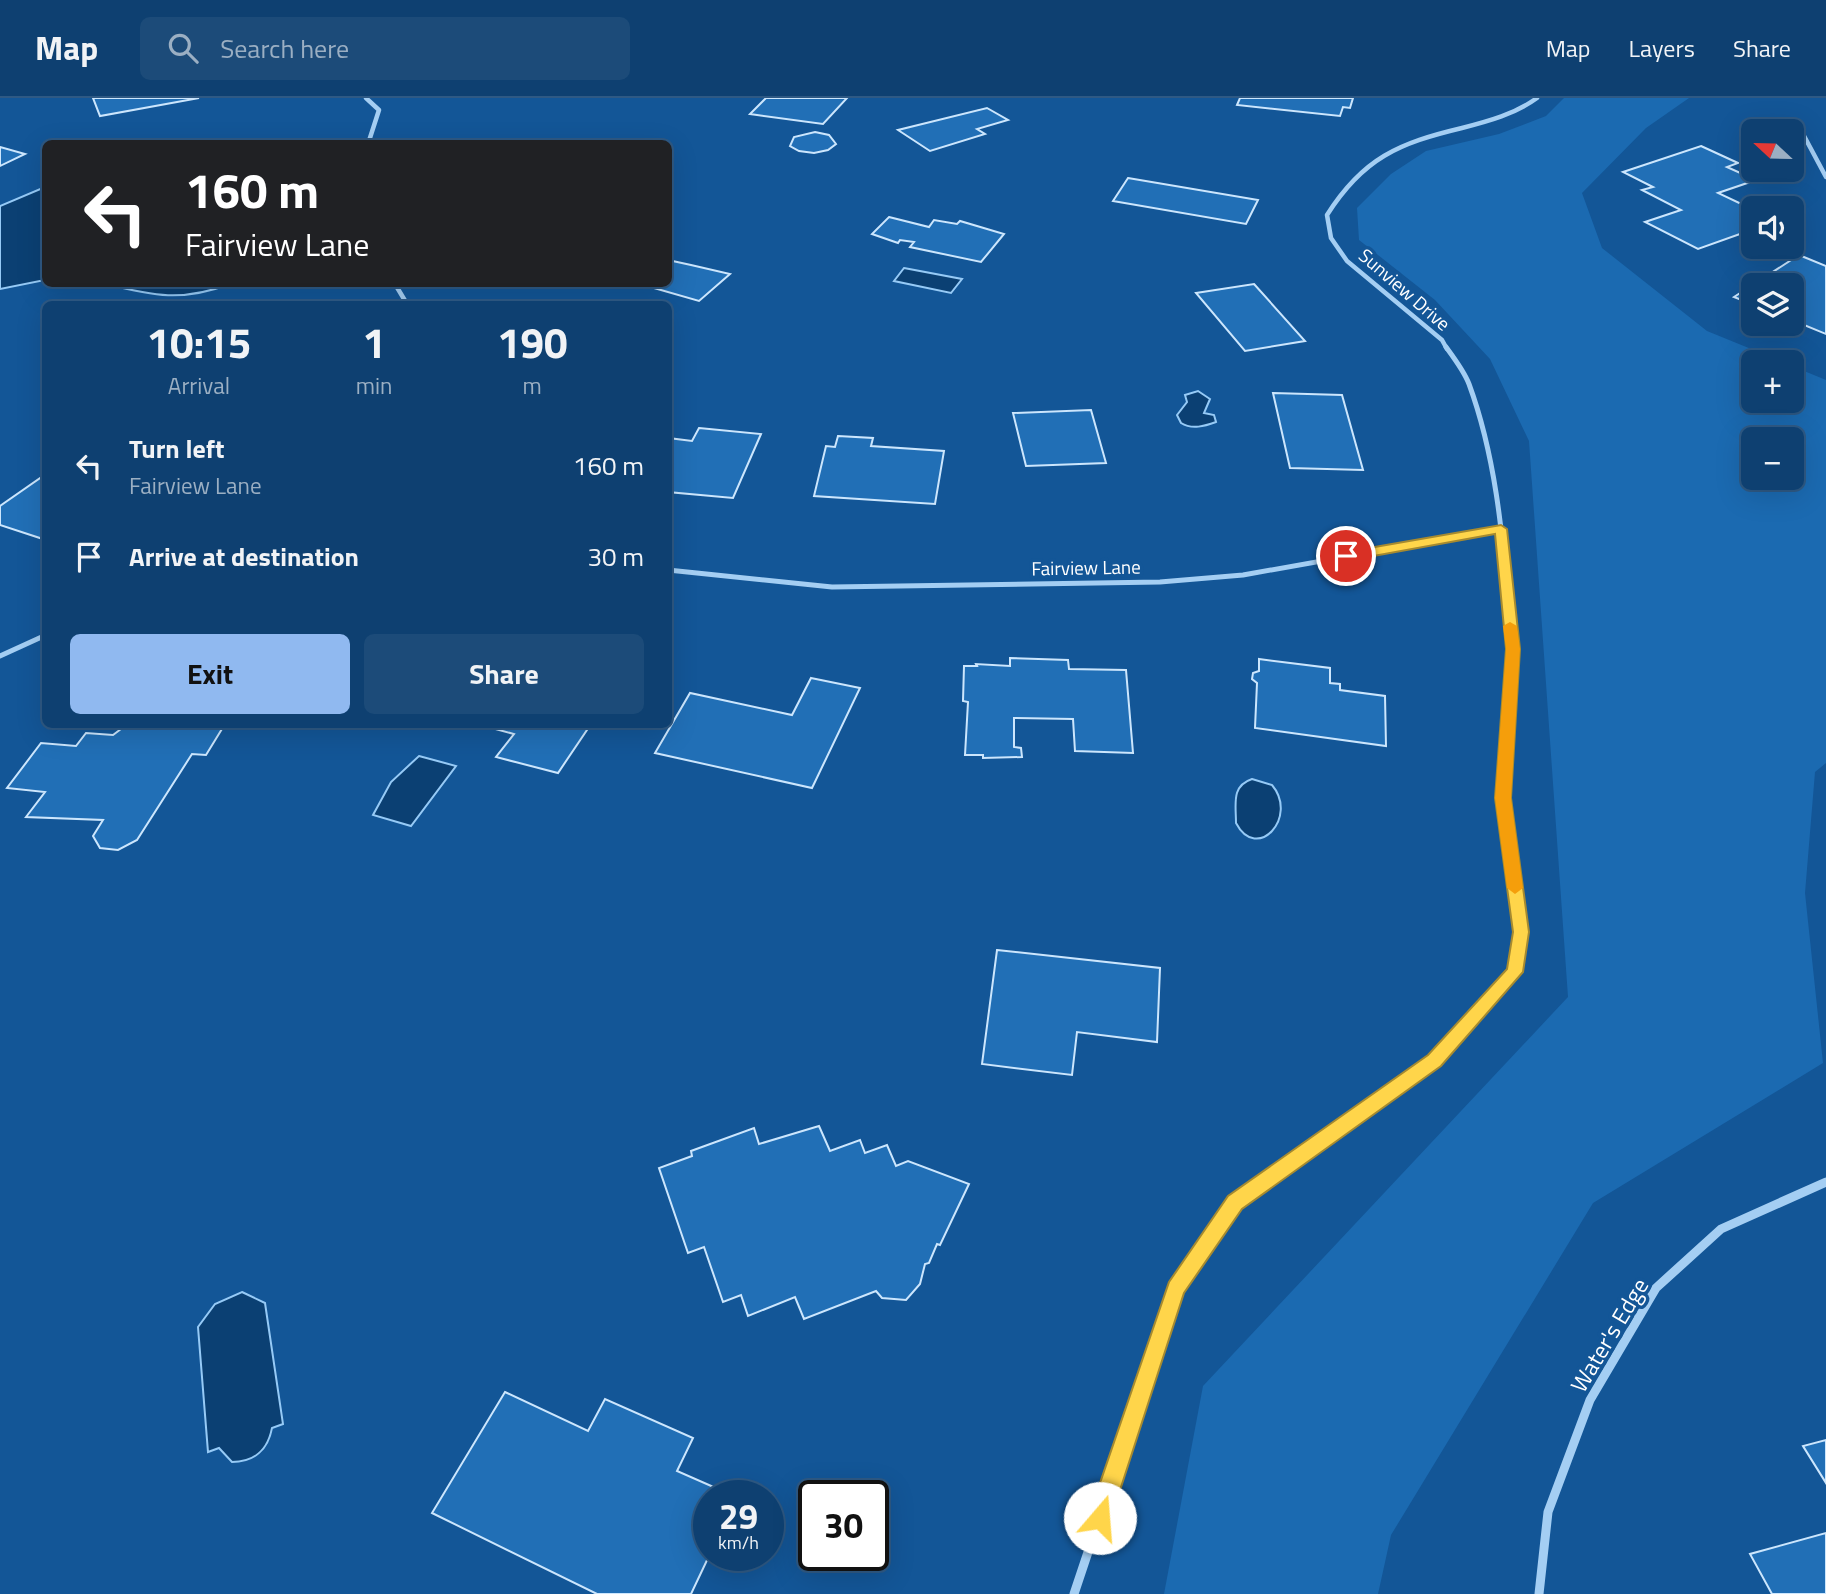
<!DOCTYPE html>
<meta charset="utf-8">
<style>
body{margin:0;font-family:"Titillium Web",sans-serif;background:#1c4b79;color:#f1f3f6;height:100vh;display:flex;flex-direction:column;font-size:26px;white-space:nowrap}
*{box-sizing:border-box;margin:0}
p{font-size:23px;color:#9bafc3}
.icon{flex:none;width:38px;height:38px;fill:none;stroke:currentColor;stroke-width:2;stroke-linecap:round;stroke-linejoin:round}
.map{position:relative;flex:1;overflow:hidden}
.side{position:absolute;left:42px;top:203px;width:630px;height:427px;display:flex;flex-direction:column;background:#0e4071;border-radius:10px;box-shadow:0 7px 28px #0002,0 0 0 2px #2e5984}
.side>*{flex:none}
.guide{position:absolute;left:42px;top:42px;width:630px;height:147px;border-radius:10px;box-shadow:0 7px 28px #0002,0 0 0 2px #2e5984;background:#202124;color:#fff;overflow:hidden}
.needle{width:46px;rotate:292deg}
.tools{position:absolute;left:1741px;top:21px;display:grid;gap:14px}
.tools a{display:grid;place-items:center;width:63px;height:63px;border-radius:10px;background:#0e4071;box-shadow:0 7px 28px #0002,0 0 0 2px #2e5984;font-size:35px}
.speed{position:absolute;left:693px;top:1382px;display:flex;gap:14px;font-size:35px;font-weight:700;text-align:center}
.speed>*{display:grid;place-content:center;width:91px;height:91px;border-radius:50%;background:#0e4071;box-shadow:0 7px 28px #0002,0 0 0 2px #2e5984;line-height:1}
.speed small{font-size:18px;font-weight:400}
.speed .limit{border:4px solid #111;border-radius:10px;background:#fff;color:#111}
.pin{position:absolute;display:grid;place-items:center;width:60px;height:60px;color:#fff;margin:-30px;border:4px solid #fff;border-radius:50%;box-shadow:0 2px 7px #0007}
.me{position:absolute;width:77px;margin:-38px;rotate:18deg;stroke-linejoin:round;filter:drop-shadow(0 0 5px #0008)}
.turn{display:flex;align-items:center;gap:24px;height:147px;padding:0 28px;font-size:32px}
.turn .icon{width:91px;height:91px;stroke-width:2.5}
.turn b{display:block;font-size:49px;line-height:60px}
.eta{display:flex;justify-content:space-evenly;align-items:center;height:119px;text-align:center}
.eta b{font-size:42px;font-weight:700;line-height:49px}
.action{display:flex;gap:14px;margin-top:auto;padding:14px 28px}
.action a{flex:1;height:80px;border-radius:10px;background:#90b9f0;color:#111;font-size:28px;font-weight:700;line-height:80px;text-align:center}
.action a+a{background:#1c4b79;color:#f1f3f6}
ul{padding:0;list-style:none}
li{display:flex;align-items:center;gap:21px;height:91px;padding:0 28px}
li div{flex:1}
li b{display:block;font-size:26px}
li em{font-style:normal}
header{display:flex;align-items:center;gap:42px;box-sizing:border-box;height:98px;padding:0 35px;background:#0e4071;border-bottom:2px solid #2e5984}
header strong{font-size:33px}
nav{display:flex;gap:38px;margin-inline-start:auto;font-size:24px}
.search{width:490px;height:63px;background:#1c4b79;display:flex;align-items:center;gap:18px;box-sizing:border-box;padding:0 24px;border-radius:10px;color:#9bafc3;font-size:26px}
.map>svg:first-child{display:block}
</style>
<header>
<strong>Map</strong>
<div class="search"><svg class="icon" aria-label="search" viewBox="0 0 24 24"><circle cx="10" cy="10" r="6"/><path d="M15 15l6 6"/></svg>Search here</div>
<nav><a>Map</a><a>Layers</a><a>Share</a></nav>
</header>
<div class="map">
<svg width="1826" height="1496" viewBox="0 0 1826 1496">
<rect width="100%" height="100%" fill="#135697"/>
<path fill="#1b6ab1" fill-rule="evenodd" d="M1564,0H1689L1646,30L1582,95L1602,150L1707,233L1783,264H1754V303H1792V268L1826,282V665L1815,674L1805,795L1823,965L1593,1105L1391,1437L1378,1496H1164L1203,1288L1568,899L1529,343L1490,261L1435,202L1359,142L1357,110L1391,76L1426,53L1499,36L1546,18ZM1754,341H1792V380H1754Z"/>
<g fill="#0b4073" stroke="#96caf6" stroke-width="2">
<polygon points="45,89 45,182 0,191 0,108"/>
<polygon points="904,170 962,181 951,195 894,183"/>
<path d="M106,186H230C182,204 154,198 106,186Z"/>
<path d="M1198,293L1210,301L1204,315L1214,317L1216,324C1205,328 1192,332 1181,325L1177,317L1187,304L1185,297Z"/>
<polygon points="419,658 456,668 411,728 373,717 391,684"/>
<path d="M1252,681L1272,687C1299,719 1257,765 1236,725C1236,706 1231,688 1252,681Z"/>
<path d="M242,1194L265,1205L283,1326L272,1330C268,1351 255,1364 232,1364L219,1350L208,1354L198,1229L215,1206Z"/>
</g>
<g fill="#216fb6" stroke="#cce6fd" stroke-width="2">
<polygon points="93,0 199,0 100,18"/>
<polygon points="766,0 847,0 823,26 750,16"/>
<polygon points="1240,0 1353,0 1350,10 1343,9 1340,18 1237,7"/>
<polygon points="987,10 1008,22 977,31 985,36 930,53 898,32"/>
<polygon points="815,34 829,37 836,46 828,52 814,55 799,53 790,48 794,39"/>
<polygon points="1701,48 1738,65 1727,69 1756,82 1718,95 1754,112 1754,131 1698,151 1645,124 1681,112 1642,92 1653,89 1623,74"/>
<polygon points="0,49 25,56 0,68"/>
<polygon points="1128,80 1258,102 1246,126 1113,103"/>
<polygon points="889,119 929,129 934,122 957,126 960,123 1004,136 981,164 910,149 914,144 900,142 898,145 872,136"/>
<polygon points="1799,157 1826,168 1826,236 1792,222 1792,187 1754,187 1754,207 1734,199"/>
<polygon points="668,162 691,167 730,176 699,203 640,186 668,186"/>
<polygon points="1254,186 1305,243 1245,253 1196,195"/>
<polygon points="1273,295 1342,297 1363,372 1290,370"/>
<polygon points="1091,312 1106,365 1026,368 1013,315"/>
<polygon points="699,330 761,336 733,400 668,394 668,340 692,343"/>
<polygon points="838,338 873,340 871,348 944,353 935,406 814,398 826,348 835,349"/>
<polygon points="46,376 46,442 0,427 0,408"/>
<polygon points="1010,560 1068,562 1069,571 1126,572 1133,655 1075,653 1073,621 1014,620 1014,649 1021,650 1022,659 983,660 983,657 965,657 968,604 963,603 964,568 977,568 976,566 1010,568"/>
<polygon points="1259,561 1330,570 1330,585 1340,586 1340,592 1385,598 1386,648 1255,630 1257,585 1252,581 1253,575 1259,573"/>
<polygon points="811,580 860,590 812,690 655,655 690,595 792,617"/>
<polygon points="166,626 225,626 206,657 192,656 137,742 118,752 100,750 93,738 103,722 26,719 45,694 7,690 41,645 76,648 86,635 113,637 125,628 163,631"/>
<polygon points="477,626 591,626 558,675 496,659 514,636"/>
<polygon points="997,852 1160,870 1157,944 1077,934 1072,977 982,966"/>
<polygon points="819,1028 830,1053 860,1042 865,1055 887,1047 896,1068 908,1063 969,1086 940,1147 937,1146 929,1165 925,1166 920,1186 906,1202 882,1200 876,1193 804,1221 795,1199 748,1218 741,1197 723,1204 704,1149 688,1155 659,1070 692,1058 691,1053 754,1030 759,1046"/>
<polygon points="505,1294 588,1333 605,1301 693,1340 677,1373 734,1398 709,1398 709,1458 691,1496 597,1496 432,1415"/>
<polygon points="1826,1342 1826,1385 1803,1348"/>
<polygon points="1826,1435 1826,1496 1772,1496 1750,1456"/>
</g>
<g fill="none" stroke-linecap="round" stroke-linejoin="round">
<g stroke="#a4cef3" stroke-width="4.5">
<polyline points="366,0 379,12 368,46"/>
<polyline points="1803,36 1826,79"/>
<polyline points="395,186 407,206"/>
<path d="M1447,251L1442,242L1347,163L1331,140L1327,117C1363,60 1399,45 1462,30C1489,23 1515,16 1537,0"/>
</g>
<g stroke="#a4cef3" stroke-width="5">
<path d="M1446,249C1454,260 1464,273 1469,286C1500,370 1504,462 1513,551L1512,569"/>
<polyline points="668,472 832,489 1160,484 1243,477 1501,431"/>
<polyline points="0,558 46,537"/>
</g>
<polyline stroke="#a4cef3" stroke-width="7" points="1414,977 1435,962 1515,874 1521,834 1503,700 1512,568"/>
<g stroke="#a4cef3" stroke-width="9">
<polyline points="1074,1496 1176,1191 1235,1104 1417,975"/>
<polyline points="1539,1496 1548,1414 1590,1302 1656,1190 1721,1131 1826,1084"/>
</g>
</g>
<polygon fill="#ffd54a" stroke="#a68a30" stroke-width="2" points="1501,427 1507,431 1520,551 1511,700 1529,834 1523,874 1441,968 1242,1111 1184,1195 1111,1420 1108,1428 1100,1431 1092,1428 1088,1420 1169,1184 1228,1098 1428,957 1507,871 1513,834 1495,700 1506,551 1495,436 1346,463 1340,458 1346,454"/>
<polygon fill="#f59e0b" points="1510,524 1517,528 1520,551 1511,700 1523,790 1515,796 1507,790 1495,700 1506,551 1503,528"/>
<g text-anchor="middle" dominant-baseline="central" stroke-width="7" stroke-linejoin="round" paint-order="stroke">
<g font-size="19" fill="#fff" stroke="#135697">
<text transform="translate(1405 191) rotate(41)">Sunview Drive</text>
<text transform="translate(1086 469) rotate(-1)">Fairview Lane</text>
</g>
<g font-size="23" fill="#fff" stroke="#135697">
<text transform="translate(1609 1237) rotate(-59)">Water's Edge</text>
</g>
</g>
</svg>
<div class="tools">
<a><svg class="needle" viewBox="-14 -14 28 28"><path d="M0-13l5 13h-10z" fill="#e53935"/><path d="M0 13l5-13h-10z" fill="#9bafc3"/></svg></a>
<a><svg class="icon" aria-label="sound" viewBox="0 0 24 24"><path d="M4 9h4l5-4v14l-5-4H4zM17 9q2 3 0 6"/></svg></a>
<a><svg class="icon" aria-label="layers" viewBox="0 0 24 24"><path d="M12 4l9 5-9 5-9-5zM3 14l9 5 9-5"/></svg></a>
<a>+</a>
<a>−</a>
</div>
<div class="speed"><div>29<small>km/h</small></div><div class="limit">30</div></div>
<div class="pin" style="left:1346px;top:458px;background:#d93025"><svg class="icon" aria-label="arrive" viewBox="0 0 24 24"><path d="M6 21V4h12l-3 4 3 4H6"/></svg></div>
<svg class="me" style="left:1100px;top:1420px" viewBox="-20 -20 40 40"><circle r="19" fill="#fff"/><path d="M0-13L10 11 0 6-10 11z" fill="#ffd54a"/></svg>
<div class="guide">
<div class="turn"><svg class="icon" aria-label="left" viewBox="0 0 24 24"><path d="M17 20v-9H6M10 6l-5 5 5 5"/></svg><div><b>160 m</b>Fairview Lane</div></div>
</div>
<section class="side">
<div class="eta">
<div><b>10:15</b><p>Arrival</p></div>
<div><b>1</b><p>min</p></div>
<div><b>190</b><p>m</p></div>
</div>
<ul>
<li><svg class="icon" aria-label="left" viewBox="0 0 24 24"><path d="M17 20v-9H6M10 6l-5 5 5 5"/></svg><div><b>Turn left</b><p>Fairview Lane</p></div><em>160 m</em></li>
<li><svg class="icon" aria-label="arrive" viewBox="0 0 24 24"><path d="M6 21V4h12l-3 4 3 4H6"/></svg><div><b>Arrive at destination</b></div><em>30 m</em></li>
</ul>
<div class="action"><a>Exit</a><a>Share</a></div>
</section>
</div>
